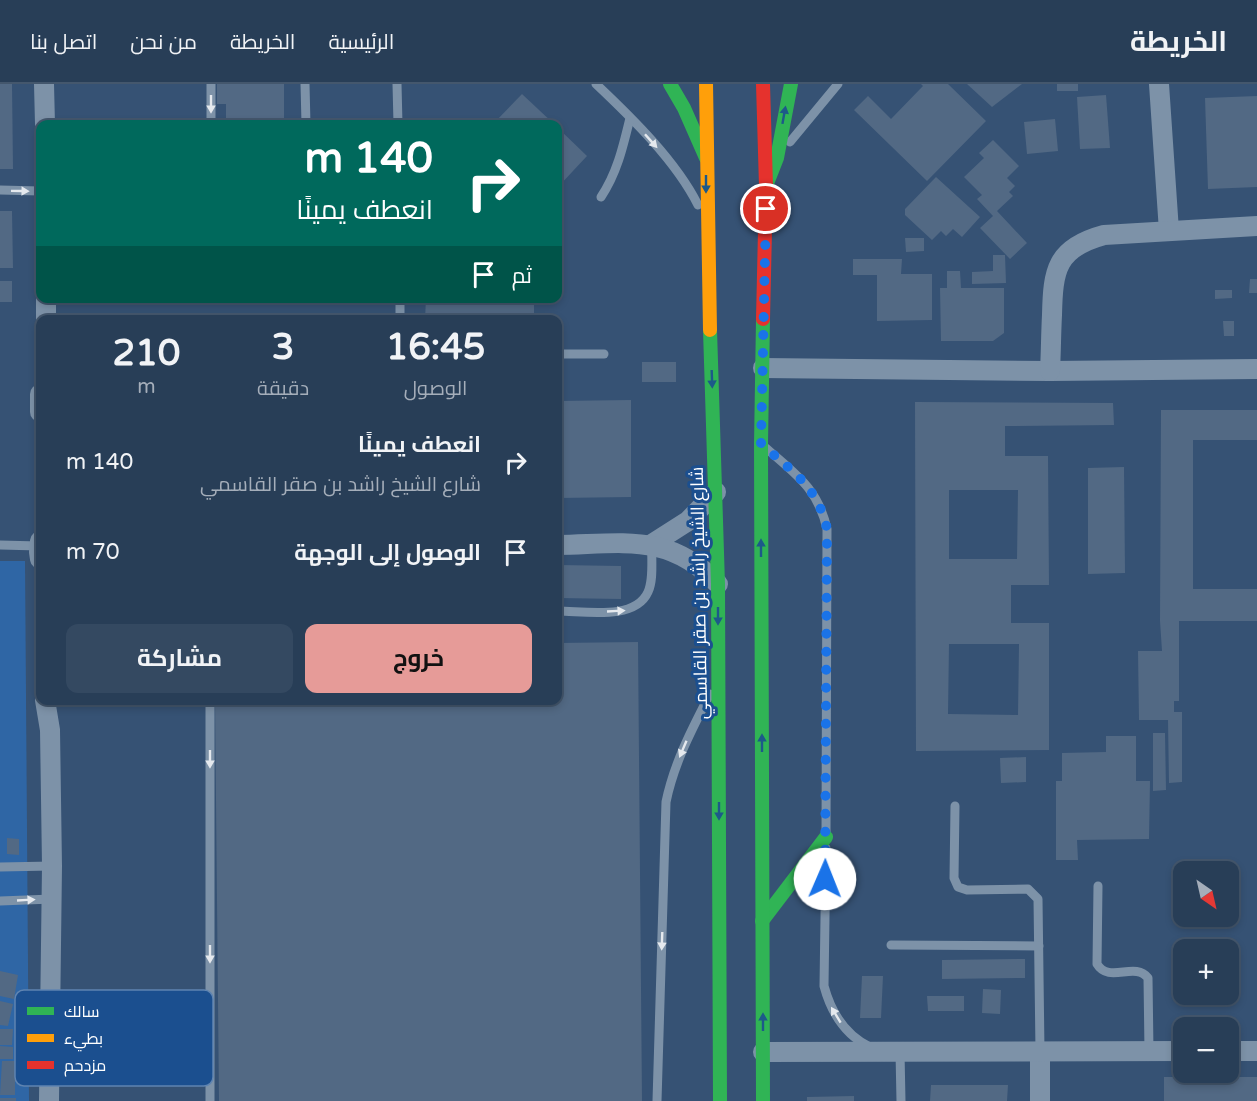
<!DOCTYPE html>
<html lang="ar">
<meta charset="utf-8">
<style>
body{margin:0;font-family:"Varela Round",Cairo,sans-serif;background:#344961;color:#f1f3f6;direction:rtl;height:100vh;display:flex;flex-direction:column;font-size:22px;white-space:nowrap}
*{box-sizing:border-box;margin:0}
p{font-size:20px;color:#a5aeba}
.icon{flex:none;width:33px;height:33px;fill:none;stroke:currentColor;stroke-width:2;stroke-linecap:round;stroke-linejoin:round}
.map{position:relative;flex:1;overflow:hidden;direction:ltr}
.panel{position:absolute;left:36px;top:231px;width:526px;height:390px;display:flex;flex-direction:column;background:#283e57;border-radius:12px;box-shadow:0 3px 9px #0003,0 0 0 2px #44576d;direction:rtl}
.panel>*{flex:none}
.banner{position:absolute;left:36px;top:36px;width:526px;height:183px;border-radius:12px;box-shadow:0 3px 9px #0003,0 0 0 2px #44576d;direction:rtl;background:#00695c;color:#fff;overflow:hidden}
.needle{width:39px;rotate:146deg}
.fabs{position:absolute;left:1173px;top:777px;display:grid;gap:12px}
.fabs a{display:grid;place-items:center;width:66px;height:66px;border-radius:12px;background:#283e57;box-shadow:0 3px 9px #0003,0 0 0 2px #44576d;font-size:30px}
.pin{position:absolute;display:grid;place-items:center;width:51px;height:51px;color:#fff;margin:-26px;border:3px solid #fff;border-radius:50%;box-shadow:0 2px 6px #0007}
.me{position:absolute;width:66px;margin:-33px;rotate:1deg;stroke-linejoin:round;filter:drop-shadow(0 0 4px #0008)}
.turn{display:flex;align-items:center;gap:21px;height:126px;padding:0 30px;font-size:27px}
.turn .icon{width:78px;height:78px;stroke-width:2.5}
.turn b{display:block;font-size:42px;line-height:51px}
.then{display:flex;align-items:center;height:57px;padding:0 30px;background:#0003;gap:12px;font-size:22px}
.eta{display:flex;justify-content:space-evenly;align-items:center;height:102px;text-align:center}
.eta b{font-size:36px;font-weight:700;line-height:42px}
.button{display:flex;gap:12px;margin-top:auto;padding:12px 30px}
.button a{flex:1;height:69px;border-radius:12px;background:#e69b98;color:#111;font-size:24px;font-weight:700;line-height:69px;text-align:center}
.button a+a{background:#344961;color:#f1f3f6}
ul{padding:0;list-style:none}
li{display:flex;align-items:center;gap:18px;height:90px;padding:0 30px}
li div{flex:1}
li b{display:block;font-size:22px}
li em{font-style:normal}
header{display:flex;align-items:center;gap:36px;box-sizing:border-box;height:84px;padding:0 30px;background:#283e57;border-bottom:2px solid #44576d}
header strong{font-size:28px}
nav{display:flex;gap:33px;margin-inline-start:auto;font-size:21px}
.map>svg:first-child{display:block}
</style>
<header>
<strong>الخريطة</strong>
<nav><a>الرئيسية</a><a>الخريطة</a><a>من نحن</a><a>اتصل بنا</a></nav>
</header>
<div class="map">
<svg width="1257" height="1017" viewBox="0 0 1257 1017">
<rect width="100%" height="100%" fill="#365274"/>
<polygon fill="#2f66a5" points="0,477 25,477 29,1017 0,1017"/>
<g fill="#526984" fill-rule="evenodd">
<polygon points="0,0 12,0 13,85 0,85"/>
<polygon points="217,0 284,0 284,40 226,40 226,20 217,20"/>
<polygon points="921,0 948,0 986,37 927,97 854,26 868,12 891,35 923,2"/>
<polygon points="967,0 1022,0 992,23"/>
<rect x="1057" y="0" width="21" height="7"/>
<polygon points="522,10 554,40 493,40"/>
<polygon points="1106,11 1110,64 1080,65 1077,13"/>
<polygon points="1257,12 1257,103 1208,105 1205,14"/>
<polygon points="1055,35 1058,67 1027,70 1024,38"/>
<polygon points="558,44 587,72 558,103"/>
<polygon points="993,56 1019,82 1007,94 1015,102 1009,108 1013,112 997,127 1027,159 1010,175 980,144 993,132 977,115 982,111 964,93 984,74 979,69"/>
<polygon points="936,93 980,133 962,153 953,145 946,152 941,147 932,156 905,131 905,125"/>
<polygon points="0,127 12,127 13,184 0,184"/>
<polygon points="905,154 924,154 924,167 906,168"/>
<polygon points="993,171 1005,171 1006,199 972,200 972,188 993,187"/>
<polygon points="853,175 902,175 901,190 932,190 932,236 877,237 877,191 853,191"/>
<polygon points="947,187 960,187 961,204 1004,204 1004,249 993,257 941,257 940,204 947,204"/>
<polygon points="1250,195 1257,195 1257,209 1249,209"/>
<rect x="0" y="197" width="12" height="21"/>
<polygon points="1215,206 1232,206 1232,214 1215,215"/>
<polygon points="426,214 534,214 534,236 425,236"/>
<polygon points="1223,237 1234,237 1234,252 1224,252"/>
<rect x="642" y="278" width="34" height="20"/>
<polygon points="631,316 631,413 558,414 558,317"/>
<path d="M915,318L1113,319L1114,341L1005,342V372H1048L1049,501H1011V539H1049V666L916,667ZM949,406H1018L1017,475H949ZM949,560H1019L1018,631L948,630Z"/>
<polygon points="1161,326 1257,326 1257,356 1193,356 1193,505 1257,505 1257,537 1179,537 1179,617 1174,617 1174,628 1182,628 1182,698 1169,699 1168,636 1139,636 1138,567 1162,567 1160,537"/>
<polygon points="1124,383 1125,489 1088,490 1088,384"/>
<polygon points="558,481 621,482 621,515 558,514"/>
<polygon points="638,558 642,1017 219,1017 215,616 558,616 558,559"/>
<polygon points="1153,649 1165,649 1166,706 1153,707"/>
<polygon points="1106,652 1136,652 1136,697 1150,697 1149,755 1077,756 1078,776 1056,776 1056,697 1062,697 1062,669 1106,668"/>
<polygon points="1026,673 1026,698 1001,699 1000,674"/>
<polygon points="7,754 19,755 19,771 7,770"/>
<polygon points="1025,875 1025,894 942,895 942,876"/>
<polygon points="0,887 18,891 14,915 0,912"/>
<polygon points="862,892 883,892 881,934 860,934"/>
<polygon points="983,905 1001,906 1000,930 982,929"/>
<polygon points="927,912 964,912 964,927 928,927"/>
<polygon points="0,917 13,920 8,942 0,941"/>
<polygon points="0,945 13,945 12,961 0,961"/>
<polygon points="0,962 13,963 13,975 0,975"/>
<polygon points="2,977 15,977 15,1011 0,1011"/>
<rect x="1164" y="993" width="93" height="24"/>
<polygon points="931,1001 1008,1001 1007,1017 930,1017"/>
<polygon points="854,1012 854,1017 807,1017 807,1013"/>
<rect x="0" y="1014" width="16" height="3"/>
</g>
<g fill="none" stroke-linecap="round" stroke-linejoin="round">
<g stroke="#7d92a8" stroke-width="9">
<polyline points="305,0 306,40"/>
<polyline points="397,0 398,40"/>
<path d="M596,0C632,34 676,77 698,121"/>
<polyline points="211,40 211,0"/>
<polyline points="790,58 838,0"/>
<polyline points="0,106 40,107"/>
<path d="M601,113C617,89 623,63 630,34"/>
<polyline points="400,214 400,236"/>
<polyline points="558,270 604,270"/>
<path d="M766,364C795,390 818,404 827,445L826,750"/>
<polyline points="0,461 39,462"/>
<path d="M558,527C584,527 635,537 648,508C654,495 651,476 652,462"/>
<polyline points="955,722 954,794 958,803 967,806 1028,805 1038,815 1040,967"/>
<path d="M826,764L824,902C831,928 845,951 870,963"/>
<polyline points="0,783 52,782"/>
<path d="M1098,802L1097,880C1109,900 1135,877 1148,894L1149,967"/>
<polyline points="0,817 52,815"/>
<polyline points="891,861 1039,862"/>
<polyline points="900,968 901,1017"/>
<polyline points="210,1017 210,616"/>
<path d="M657,1017L666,718C674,679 692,645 710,610"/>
</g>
<g stroke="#7d92a8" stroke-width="20">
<polyline points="44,0 45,40"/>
<polyline points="1159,0 1169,147"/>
<polyline points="46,214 46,236"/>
<polyline points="763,284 1050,287 1257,285"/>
<path d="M1050,287C1051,268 1051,249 1052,231C1053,186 1056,164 1104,151L1257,142"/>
<polyline points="40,310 40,328"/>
<polyline points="40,457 39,468 40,475"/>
<polyline points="652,460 688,437 716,408"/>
<path d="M558,461C623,460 669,448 718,500"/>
<polyline points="45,616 50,646 52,782 49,1017"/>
<polyline points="1040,967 1040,1017"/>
<polyline points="1228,967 1257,967"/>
<polyline points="763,968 1184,967"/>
</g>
<g stroke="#30b455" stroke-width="14">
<polyline points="670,0 684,24 706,74"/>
<polyline points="766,102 777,74 791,0"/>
<polyline points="710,246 718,500 720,1017"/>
<polyline points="762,837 826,753"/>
<polyline points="763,1017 761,360 763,235"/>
</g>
<polyline stroke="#ff9f0a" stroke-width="14" points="706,0 710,246"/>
<polyline stroke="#e5322d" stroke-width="14" points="763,0 766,102 763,235"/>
</g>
<defs><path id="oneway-solid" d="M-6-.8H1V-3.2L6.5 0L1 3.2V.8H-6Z" transform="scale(1.5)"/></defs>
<g fill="#e5e9ee">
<use href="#oneway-solid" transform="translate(211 20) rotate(90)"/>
<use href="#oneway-solid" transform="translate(651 57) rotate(48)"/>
<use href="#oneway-solid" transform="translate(20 107) rotate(1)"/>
<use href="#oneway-solid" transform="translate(616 527) rotate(-3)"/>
<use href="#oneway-solid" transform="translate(683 665) rotate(113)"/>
<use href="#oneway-solid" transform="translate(210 675) rotate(90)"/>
<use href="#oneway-solid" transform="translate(26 816) rotate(-3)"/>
<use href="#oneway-solid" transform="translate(662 857) rotate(92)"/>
<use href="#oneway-solid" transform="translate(210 870) rotate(90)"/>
<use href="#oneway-solid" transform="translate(836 931) rotate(-121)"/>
</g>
<g fill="#1d5989">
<use href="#oneway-solid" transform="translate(784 31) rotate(-80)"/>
<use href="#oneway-solid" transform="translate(706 100) rotate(90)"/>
<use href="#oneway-solid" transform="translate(712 295) rotate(88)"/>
<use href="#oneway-solid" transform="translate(761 464) rotate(-90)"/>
<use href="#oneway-solid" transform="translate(718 532) rotate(90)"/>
<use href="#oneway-solid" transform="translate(762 659) rotate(-90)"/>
<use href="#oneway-solid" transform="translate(719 727) rotate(90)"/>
<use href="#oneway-solid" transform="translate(763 938) rotate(-90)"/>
</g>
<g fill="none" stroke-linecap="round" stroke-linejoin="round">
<path stroke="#1a73e8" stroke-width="10" stroke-dasharray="0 18" d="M766,125L761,360C792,387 818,403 827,445L825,795"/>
</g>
<g text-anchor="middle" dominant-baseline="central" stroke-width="6" stroke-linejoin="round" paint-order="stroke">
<g font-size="18" fill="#fff" stroke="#1b4f8f">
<text transform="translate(699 509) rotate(-91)">شارع الشيخ راشد بن صقر القاسمي</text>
</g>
</g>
<rect x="15" y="906" width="198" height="96" rx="9" fill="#1b4f8f" stroke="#5f84b1" stroke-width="1.5"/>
<rect x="27" y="923" width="27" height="8" fill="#30b455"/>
<rect x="27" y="950" width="27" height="8" fill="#ff9f0a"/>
<rect x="27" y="977" width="27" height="8" fill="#e5322d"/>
<g font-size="16" fill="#fff">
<text x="64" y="933">سالك</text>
<text x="64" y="960">بطيء</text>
<text x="64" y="987">مزدحم</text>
</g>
</svg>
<div class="fabs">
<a><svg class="needle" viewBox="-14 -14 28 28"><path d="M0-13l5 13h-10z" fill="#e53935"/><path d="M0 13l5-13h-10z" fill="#a5aeba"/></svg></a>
<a>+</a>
<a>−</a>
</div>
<div class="pin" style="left:766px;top:125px;background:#d93025"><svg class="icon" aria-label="arrive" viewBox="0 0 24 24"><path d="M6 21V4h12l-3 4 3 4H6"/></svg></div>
<svg class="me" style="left:825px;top:795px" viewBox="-20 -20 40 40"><circle r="19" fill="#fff"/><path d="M0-13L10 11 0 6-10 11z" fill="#1a73e8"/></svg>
<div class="banner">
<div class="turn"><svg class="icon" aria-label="right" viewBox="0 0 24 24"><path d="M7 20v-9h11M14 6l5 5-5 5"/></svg><div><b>140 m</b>انعطف يمينًا</div></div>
<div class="then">ثم<svg class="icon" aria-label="arrive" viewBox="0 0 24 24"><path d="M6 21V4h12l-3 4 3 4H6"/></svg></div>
</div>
<section class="panel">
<div class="eta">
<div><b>16:45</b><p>الوصول</p></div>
<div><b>3</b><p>دقيقة</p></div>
<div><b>210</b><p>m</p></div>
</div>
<ul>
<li><svg class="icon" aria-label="right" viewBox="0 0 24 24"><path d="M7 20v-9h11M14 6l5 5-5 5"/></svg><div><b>انعطف يمينًا</b><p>شارع الشيخ راشد بن صقر القاسمي</p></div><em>140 m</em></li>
<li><svg class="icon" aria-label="arrive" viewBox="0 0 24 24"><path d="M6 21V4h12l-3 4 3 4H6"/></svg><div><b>الوصول إلى الوجهة</b></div><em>70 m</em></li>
</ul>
<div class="button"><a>خروج</a><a>مشاركة</a></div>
</section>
</div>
